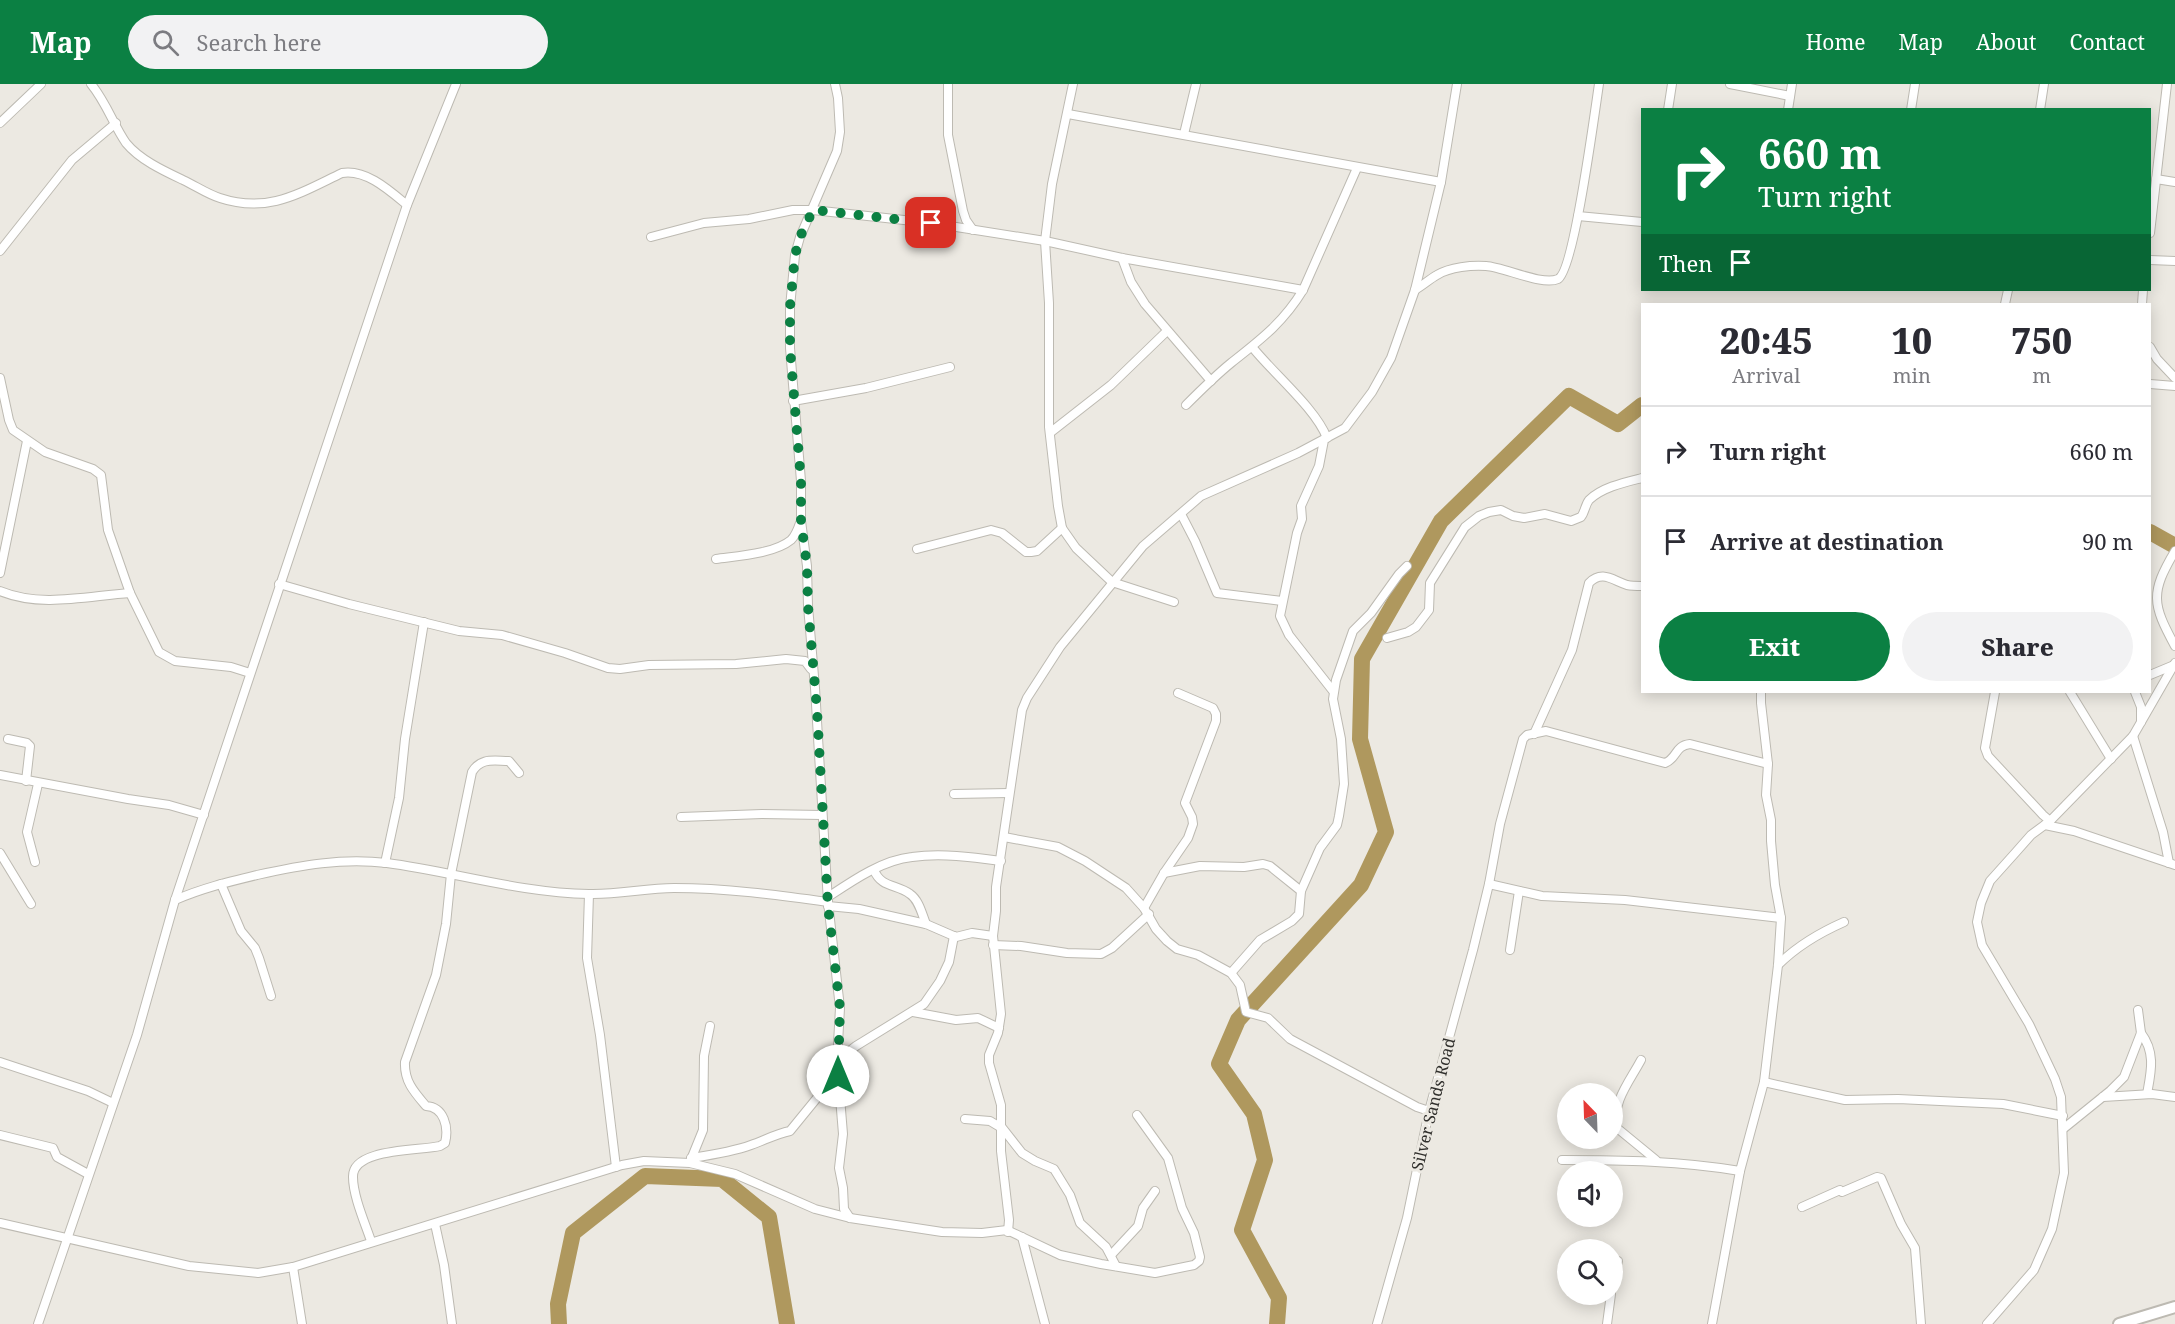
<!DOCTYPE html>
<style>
body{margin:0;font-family:"Noto Serif",serif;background:#f2f2f3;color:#2b2b33;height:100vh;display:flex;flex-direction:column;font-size:22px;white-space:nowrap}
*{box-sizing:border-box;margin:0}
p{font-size:20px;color:#7c7c81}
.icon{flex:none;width:33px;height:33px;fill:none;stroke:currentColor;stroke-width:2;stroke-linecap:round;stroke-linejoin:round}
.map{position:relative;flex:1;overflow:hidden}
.sheet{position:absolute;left:1641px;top:219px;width:510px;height:390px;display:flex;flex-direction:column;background:#fff;border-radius:0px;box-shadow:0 3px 15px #0003}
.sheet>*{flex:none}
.hud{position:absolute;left:1641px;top:24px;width:510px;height:183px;border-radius:0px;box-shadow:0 3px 15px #0003;background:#0b8043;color:#fff;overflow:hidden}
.needle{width:39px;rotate:337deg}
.buttons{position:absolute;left:1557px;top:999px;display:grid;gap:12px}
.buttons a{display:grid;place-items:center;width:66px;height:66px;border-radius:50%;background:#fff;box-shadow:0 3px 15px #0003;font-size:30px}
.pin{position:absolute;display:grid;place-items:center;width:51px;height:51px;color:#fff;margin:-26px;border-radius:12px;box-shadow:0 3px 9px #0006}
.me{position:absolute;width:66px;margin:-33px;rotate:0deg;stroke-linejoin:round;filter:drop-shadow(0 0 4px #0008)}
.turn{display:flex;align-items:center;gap:21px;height:126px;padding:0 18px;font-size:27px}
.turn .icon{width:78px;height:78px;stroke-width:2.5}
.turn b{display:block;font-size:42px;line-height:51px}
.then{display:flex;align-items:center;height:57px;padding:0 18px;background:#0003;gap:12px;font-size:22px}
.eta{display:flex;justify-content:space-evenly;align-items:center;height:102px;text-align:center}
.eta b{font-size:36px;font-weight:800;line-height:42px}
.cta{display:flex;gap:12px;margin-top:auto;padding:12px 18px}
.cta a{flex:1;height:69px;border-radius:36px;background:#0b8043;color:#fff;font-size:24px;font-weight:800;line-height:69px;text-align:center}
.cta a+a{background:#f2f2f3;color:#2b2b33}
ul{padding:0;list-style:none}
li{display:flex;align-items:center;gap:18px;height:90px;padding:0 18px;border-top:2px solid #e1e1e2}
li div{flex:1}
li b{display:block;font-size:22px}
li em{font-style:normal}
header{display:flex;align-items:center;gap:36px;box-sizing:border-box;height:84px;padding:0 30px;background:#0b8043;color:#fff}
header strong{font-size:28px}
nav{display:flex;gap:33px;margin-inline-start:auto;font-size:21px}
.search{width:420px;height:54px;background:#f2f2f3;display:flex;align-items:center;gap:15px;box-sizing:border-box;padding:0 21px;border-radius:33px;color:#7c7c81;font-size:22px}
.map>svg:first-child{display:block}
</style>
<header>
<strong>Map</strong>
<div class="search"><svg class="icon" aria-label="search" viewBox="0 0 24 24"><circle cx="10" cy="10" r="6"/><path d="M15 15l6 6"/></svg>Search here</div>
<nav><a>Home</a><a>Map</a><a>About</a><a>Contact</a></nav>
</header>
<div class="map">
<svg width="2175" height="1240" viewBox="0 0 2175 1240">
<rect width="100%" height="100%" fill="#ece9e2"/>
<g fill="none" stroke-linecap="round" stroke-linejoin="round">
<g stroke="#af985e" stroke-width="16">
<polyline points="2150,448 2175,462"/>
<polyline points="559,1240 558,1220 573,1149 645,1092 722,1095 769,1133 787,1240"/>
<polyline points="1277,1240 1279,1214 1242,1146 1265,1076 1254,1030 1219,980 1238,936 1361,801 1386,748 1360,655 1362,575 1441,437 1569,312 1618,340 1642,321"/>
</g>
<defs>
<g id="street">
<path d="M91,0C106,18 113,40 126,59C140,76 164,87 183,96C196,102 207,110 220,114C268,130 300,109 342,89C366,85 389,106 407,121"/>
<polyline points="835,0 838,14 840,48 837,67 800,153 795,171 790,223 790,264 801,397 801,437 807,482 808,522 815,604 828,818 840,924 837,977 843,1050 839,1084 843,1104 844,1125 850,1134"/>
<polyline points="948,0 948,51 963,127 966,136 973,146"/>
<polyline points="1073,0 1052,100 1045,157 1049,219 1049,343 1058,422 1062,444 1076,464 1112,498 1174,518"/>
<polyline points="1730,0 1790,12"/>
<polyline points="1668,26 1672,0"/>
<polyline points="1788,26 1792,0"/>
<polyline points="1911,26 1915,0"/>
<polyline points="2040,26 2044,0"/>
<polyline points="1068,30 1441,98"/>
<polyline points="0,39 41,0"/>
<polyline points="1184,50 1196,0"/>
<polyline points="2156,95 2175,98"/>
<polyline points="1578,132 1642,138"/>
<polyline points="2150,149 2167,0"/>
<polyline points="651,153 704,139 749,135 793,126 813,126 931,139 1045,157 1122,174 1303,206"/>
<polyline points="0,167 72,76 116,39"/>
<polyline points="1122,174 1131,198 1145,220 1211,297"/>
<polyline points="2150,176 2175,177"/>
<path d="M1415,206C1423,201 1430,195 1437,191C1450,183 1472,181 1486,182C1504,183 1542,202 1558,195C1574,187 1595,26 1599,0"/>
<polyline points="2005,220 2008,206"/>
<polyline points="2142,220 2143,206"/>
<polyline points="2150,263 2157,275 2175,294"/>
<path d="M1253,264C1274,290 1316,325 1327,354"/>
<polyline points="0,294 9,336 13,346 45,368 93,385 101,391 108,446 130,509 159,568 175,577 231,583 250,589"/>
<polyline points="2150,300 2175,302"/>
<polyline points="793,317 866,304 950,283"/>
<path d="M1186,321C1200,307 1215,292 1231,279C1260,256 1283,239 1303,206L1357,84"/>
<polyline points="1051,348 1111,301 1167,247"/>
<polyline points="1324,356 1319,382 1301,422 1302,435 1297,449 1280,532 1289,551 1333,607"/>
<polyline points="1181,430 1195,457 1217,509 1282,517"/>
<polyline points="917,465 991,446 1002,449 1026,468 1031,468 1037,467 1062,444"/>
<path d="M2175,467C2150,509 2152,520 2175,562"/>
<path d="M716,475C737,472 774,470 791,456C796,451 798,445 800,439"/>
<polyline points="0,489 27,357"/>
<polyline points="279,500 349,520 459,547 502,551 565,569 608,584 620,585 649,581 736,580 786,575 805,577 811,585"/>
<path d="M0,507C41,524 87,512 130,509"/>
<path d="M1387,554L1408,548L1416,543L1426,530L1429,526L1430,499L1465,443L1479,432L1489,428L1501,426L1513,432L1524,434L1545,430L1571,437L1581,433C1585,428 1585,421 1589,416C1602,403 1626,398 1642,394"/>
<polyline points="2150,591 2174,581"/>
<polyline points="1995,608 1985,664 1988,672 2043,731 2050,737"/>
<polyline points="2070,608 2111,675"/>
<polyline points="2135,608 2141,623 2141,638"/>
<path d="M1534,650L1572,566L1589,499C1602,486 1612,496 1627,501C1632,502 1637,502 1642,502"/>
<polyline points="2133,652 2163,748 2169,779"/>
<polyline points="8,655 27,659 30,662 26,697"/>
<polyline points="0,691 128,715 169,721 204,731"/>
<polyline points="954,710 1009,709"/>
<polyline points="681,733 762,730 822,731"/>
<polyline points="2045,741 2074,747 2175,781"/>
<polyline points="1004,753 1058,763 1085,777 1126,804 1144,824 1156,845 1167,857 1177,865 1198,871 1231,889 1240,901 1246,928 1268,934 1290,955 1417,1023 1429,1027"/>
<polyline points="0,769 31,820"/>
<polyline points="35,778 27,748 38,700"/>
<polyline points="385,779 399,714 405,655 424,538"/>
<path d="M874,786C881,804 897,800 910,810C919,816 922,830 926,840"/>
<polyline points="1164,789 1200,782 1244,783 1263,780 1270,782 1301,807"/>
<polyline points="221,800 241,847 255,864 259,874 271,912"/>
<polyline points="1489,800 1542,812 1625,816 1781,834"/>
<polyline points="589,810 587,874 600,951 616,1083"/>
<path d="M828,813C852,797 882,776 912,773C941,769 972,773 1001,777"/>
<path d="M175,816C203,804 228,798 257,791C302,781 341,774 387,779C454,788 521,809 589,810C617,811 646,804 674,804C726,804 777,811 828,818"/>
<polyline points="828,822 859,825 926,840 956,853 972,849 993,852"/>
<polyline points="1144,824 1164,789 1188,754 1193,740 1192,733 1185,719 1216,637 1216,630 1213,624 1178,609"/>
<polyline points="993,861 1021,862 1067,869 1101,870 1112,864 1149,830"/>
<polyline points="1510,866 1519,807"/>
<path d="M1778,881C1797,862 1819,849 1844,838"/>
<polyline points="1231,889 1260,856 1292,837 1299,830 1301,807 1320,764 1337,741 1339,732 1344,700 1341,655 1333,615 1336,596 1353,547 1371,529 1399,490 1407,482"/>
<polyline points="913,928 956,936 978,934 999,944"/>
<path d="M2141,949C2156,969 2151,988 2147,1010"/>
<path d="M1641,976C1630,997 1611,1019 1617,1044L1656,1076"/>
<polyline points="837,977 856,962 924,920 940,897 949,878 954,852"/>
<polyline points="0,978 88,1007 113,1019"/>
<polyline points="1764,998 1845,1016 1898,1015 2003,1020 2063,1032"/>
<polyline points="2103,1013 2152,1010 2175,1013"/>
<polyline points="965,1035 990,1037 1000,1043"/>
<polyline points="1000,1041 1022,1069 1035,1077 1054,1085 1070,1111 1080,1139 1106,1163 1116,1182"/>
<polyline points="2063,1045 2110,1007 2124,993 2141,949 2138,926"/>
<polyline points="0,1051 53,1064 57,1073 88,1090"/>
<path d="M691,1074C711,1071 732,1068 751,1061C765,1056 776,1050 790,1047L821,1009L838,992"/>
<path d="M1562,1076C1622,1076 1681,1077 1740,1087"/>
<polyline points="690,1078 703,1046 704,972 710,942"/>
<polyline points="1802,1123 1840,1106 1842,1108 1877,1093 1881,1094 1901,1140 1915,1164 1921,1240"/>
<polyline points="0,1139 189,1182 258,1189 293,1183 622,1081 644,1077 690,1079 735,1090 815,1125 850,1134 942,1148 982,1149 1007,1146 1060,1171 1101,1180 1155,1189 1194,1181 1199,1177 1200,1173 1194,1149 1182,1124 1168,1074 1137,1031"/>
<polyline points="435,1140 444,1181 452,1240"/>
<polyline points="1008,1148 1009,1136 1001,1067 1001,1021 989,979 989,971 998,949 1001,930 993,852 996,827 996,803 1022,626 1027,614 1060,563 1143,462 1201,412 1298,369 1345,344 1372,308 1391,274 1415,206 1441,98 1457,0"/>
<polyline points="1022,1153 1045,1240"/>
<path d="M371,1157C365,1139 353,1112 353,1093C352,1064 419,1067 440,1062L445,1059C449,1043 444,1023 426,1022C414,1008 404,997 405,978L436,891L446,840L451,790L472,688C481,673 494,677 509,677L519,689"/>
<polyline points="1111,1171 1138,1142 1143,1124 1155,1107"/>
<polyline points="293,1183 302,1240"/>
<polyline points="1612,1199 1618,1177"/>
<polyline points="38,1240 137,951 175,816 407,121 456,0"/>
<path d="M1377,1240L1407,1134L1429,1027L1473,866L1489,800L1500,740L1523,655L1527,651L1546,647L1665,679C1678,674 1674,662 1690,660L1768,680"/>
<polyline points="1607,1240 1611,1210"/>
<polyline points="1712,1240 1740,1087 1764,998 1778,881 1781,834 1775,801 1771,757 1771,736 1766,711 1768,680 1761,619 1761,608"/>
<polyline points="1987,1240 2034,1186 2052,1145 2064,1089 2061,1013 2055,995 2029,940 1982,861 1977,838 1981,819 1990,797 2016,768 2031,751 2050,737 2133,652 2175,579"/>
</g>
<polyline id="secondary" points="2119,1240 2175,1223"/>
</defs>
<use href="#street" stroke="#bdbab2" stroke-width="10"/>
<use href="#secondary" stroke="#bdbab2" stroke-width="14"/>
<use href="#street" stroke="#fff" stroke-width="8"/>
<use href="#secondary" stroke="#fff" stroke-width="10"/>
</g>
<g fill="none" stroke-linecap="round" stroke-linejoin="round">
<polyline stroke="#0b8043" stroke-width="10" stroke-dasharray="0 18" points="838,992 840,924 828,822 817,626 808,522 807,482 801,437 801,397 790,264 790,223 795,171 800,153 813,126 931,139"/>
</g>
<g text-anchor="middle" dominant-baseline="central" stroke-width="6" stroke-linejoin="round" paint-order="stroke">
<g font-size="16" fill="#31302d" stroke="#ece9e2">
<text transform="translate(1433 1020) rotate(-76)">Silver Sands Road</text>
</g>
</g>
</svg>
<div class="buttons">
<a><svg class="needle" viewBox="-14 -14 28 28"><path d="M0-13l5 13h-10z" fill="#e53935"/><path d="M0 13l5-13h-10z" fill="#7c7c81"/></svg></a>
<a><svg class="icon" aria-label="sound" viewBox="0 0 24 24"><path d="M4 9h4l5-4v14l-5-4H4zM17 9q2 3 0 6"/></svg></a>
<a><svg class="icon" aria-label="search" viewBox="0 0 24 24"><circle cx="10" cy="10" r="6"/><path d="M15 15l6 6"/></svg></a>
</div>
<div class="pin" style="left:931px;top:139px;background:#d93025"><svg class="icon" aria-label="arrive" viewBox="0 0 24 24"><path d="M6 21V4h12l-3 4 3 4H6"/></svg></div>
<svg class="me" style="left:838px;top:992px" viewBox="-20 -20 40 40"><circle r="19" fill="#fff"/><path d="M0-13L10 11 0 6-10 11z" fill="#0b8043"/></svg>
<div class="hud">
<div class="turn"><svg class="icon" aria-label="right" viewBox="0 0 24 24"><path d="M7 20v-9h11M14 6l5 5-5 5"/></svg><div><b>660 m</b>Turn right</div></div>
<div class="then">Then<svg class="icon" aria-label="arrive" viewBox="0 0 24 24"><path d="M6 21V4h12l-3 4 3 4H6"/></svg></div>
</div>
<section class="sheet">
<div class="eta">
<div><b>20:45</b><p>Arrival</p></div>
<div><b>10</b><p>min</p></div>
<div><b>750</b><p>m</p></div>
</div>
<ul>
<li><svg class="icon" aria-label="right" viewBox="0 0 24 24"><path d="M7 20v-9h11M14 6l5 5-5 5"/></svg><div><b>Turn right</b></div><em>660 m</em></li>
<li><svg class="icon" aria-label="arrive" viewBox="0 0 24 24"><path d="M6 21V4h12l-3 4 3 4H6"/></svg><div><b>Arrive at destination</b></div><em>90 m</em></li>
</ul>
<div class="cta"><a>Exit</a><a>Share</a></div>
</section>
</div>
